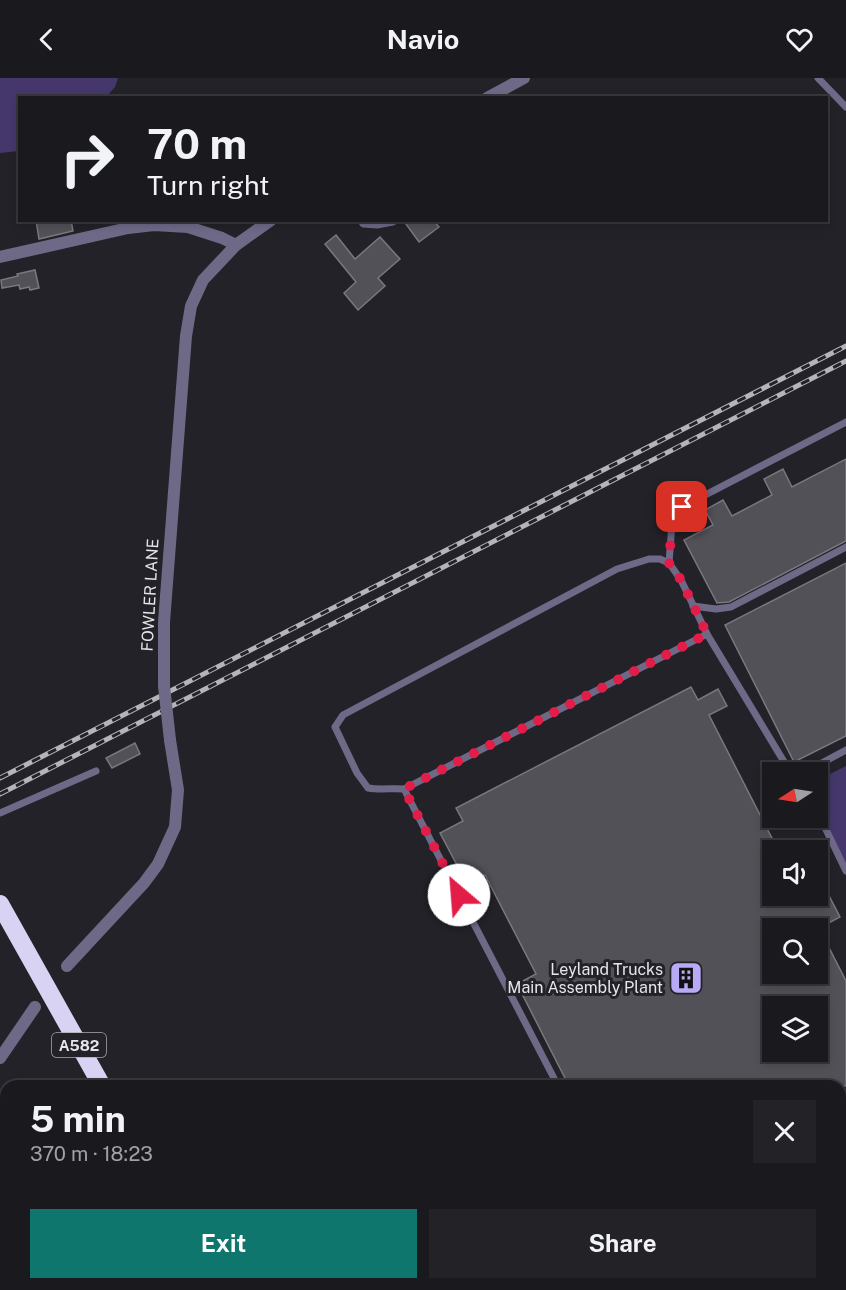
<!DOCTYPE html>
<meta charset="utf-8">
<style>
body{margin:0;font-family:"Public Sans",sans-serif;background:#232327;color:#f1f3f6;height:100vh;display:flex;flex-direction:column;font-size:22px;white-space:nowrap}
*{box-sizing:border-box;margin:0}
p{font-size:20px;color:#9fa1a4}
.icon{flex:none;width:33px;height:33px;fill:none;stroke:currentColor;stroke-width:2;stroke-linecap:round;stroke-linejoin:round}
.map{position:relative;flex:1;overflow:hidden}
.details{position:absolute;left:0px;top:1002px;width:846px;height:210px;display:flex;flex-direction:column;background:#1a1a1e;border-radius:18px 18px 0 0;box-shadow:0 3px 9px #0003,0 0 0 2px #38383c}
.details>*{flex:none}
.top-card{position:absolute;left:18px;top:18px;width:810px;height:126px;border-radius:0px;box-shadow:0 3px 9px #0003,0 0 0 2px #38383c;background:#1a1a1e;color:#f1f3f6;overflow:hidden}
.needle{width:39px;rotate:258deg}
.buttons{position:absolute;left:762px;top:684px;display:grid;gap:12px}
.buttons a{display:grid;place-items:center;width:66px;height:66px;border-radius:0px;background:#1a1a1e;box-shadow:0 3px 9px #0003,0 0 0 2px #38383c;font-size:30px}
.pin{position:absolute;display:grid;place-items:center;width:51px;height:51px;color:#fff;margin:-26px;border-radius:12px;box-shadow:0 3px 9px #0006}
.me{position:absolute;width:66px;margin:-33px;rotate:333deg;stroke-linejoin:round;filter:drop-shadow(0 0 4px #0008)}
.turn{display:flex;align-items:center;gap:21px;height:126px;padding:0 30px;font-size:27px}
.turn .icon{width:78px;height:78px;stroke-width:2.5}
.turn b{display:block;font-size:42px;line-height:51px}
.round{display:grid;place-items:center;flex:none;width:63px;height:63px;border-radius:0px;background:#232327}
.summary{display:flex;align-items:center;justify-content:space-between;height:102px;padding:0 30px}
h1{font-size:36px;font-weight:700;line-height:45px}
.action{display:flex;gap:12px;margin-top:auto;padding:12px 30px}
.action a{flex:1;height:69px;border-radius:0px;background:#0f766e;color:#fff;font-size:24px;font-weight:700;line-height:69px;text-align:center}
.action a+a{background:#232327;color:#f1f3f6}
header{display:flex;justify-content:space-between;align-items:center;height:78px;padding:0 30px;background:#1a1a1e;font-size:27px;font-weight:700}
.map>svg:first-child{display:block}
</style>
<header><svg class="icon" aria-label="back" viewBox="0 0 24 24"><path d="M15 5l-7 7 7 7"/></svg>Navio<svg class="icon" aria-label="heart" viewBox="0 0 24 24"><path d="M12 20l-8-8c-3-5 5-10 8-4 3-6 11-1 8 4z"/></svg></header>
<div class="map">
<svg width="846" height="1212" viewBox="0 0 846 1212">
<rect width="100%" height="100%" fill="#232228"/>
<g fill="#45376c">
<polygon points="0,0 118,0 115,9 106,19 20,20 19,73 0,75"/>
<polygon points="846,688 846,787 818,732 818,702"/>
</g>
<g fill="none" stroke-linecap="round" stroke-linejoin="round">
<g stroke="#0e0029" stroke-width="20">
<polyline points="0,1186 6,1188"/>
<polyline points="60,1206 78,1212"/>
</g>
</g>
<g fill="#525158" stroke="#79787f" stroke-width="1.5" fill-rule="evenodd">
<polygon points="36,142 71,142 73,153 39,161"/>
<polygon points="403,142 433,142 439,149 419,164"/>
<polygon points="336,157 355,181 380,159 400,181 378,200 385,208 358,232 344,215 356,204 325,166"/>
<polygon points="35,192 39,210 30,212 29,209 20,211 19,207 2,210 1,202 18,198 17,196"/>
<polygon points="846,381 846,463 729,524 717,525 684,462 713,447 705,432 723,422 732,438 772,417 764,401 783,391 792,409"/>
<polygon points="846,485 846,658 794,684 725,547"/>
<path d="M691,609L698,622L718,611L727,628L709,637L778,772H772V818H818V811L824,808L840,839L819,850L846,903V1008H569L517,906L536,896L485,797L467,806L440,755L463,743L456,730ZM772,850H818V896H772ZM772,928H818V974H772Z"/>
<polygon points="135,665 140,676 112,690 106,680"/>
</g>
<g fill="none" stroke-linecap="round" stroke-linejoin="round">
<g stroke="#6f6988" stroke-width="7">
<polyline points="818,0 846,29"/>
<polyline points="361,142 363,146 377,147 393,144"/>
<polyline points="669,485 672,445 682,429 846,344"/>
<polyline points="693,528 716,531 731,529 846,469"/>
<polyline points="805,694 846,672"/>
<path d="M404,711C392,710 380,712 368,710L357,695L335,649L343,637L617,491L649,481H660L669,485L681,502L707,556"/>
<polyline points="0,735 96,693"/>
<polyline points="818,735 846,793"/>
<polyline points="558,1008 404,711 707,556 789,692 794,694"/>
<polyline points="0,1094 6,1097"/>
<polyline points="600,1206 603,1212"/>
<polyline points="660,1206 663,1212"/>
<polyline points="829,1212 846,1203"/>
</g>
<g stroke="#6f6988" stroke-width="12">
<polyline points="487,20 524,0"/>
<polyline points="0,179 128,150 154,147 188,149 222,160 236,167"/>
<polyline points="164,608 164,544 186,258 191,228 203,202 236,167 271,142"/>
<polyline points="67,888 144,805 158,786 175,749 178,712 170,662"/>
<polyline points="0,980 35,929"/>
</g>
<g stroke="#d9d3f3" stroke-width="18">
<polyline points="0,826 102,1008"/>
<polyline points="207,1206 210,1212"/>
</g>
<defs>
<g id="rail">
<polyline points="0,700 846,268"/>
<polyline points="0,716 846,283"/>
</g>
</defs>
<use href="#rail" stroke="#b5b4b9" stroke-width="5"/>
<use href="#rail" stroke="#232228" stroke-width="3" stroke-dasharray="9" stroke-linecap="butt"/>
<polyline stroke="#6f6988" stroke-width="12" points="164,608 170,662"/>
</g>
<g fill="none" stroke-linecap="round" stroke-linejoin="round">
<polyline stroke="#e11d48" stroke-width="10" stroke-dasharray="0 18" points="459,817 404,711 707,556 681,502 669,485 672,444 682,429"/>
</g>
<defs>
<symbol id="building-square" viewBox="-11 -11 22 22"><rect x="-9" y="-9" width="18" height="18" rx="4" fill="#baaaf6" stroke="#232228"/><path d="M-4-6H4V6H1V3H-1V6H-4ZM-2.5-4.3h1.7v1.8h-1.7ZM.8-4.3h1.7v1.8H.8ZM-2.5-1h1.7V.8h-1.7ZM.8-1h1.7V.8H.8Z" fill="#111"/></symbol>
</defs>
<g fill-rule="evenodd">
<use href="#building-square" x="667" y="881" width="38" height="38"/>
</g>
<g text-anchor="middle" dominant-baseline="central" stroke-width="6" stroke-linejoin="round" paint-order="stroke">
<rect fill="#232228" stroke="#acaab0" stroke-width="1.5" x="52" y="955" width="54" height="24" rx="4.5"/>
<g font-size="15" font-weight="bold" fill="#e6e5ea">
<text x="79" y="967">A582</text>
</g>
<g font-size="16" fill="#e6e5ea" stroke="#232228">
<text transform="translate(150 517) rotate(-87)">FOWLER LANE</text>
</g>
<g font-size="16" fill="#e6e5ea" stroke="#232228" text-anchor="end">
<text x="663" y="891">Leyland Trucks<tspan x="663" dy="18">Main Assembly Plant</tspan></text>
</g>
</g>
</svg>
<div class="buttons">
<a><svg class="needle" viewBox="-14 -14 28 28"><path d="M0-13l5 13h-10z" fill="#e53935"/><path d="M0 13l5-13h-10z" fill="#9fa1a4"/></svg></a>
<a><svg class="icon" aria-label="sound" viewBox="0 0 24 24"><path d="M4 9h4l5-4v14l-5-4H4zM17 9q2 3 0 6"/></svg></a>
<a><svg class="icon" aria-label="search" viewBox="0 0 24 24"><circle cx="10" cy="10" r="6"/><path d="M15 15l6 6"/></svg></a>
<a><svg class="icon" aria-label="layers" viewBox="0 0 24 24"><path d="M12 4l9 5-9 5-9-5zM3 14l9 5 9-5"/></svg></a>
</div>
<div class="pin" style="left:682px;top:429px;background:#d93025"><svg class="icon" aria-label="arrive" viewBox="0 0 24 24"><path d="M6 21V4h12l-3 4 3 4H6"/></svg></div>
<svg class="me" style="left:459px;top:817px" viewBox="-20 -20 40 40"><circle r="19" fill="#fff"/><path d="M0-13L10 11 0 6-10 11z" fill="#e11d48"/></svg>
<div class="top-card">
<div class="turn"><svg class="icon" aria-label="right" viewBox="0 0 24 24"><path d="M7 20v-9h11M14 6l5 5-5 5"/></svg><div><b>70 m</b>Turn right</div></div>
</div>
<section class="details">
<div class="summary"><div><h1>5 min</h1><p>370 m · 18:23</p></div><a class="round"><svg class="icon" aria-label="close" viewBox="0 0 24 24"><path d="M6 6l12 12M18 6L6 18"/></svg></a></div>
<div class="action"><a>Exit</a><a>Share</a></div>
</section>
</div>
